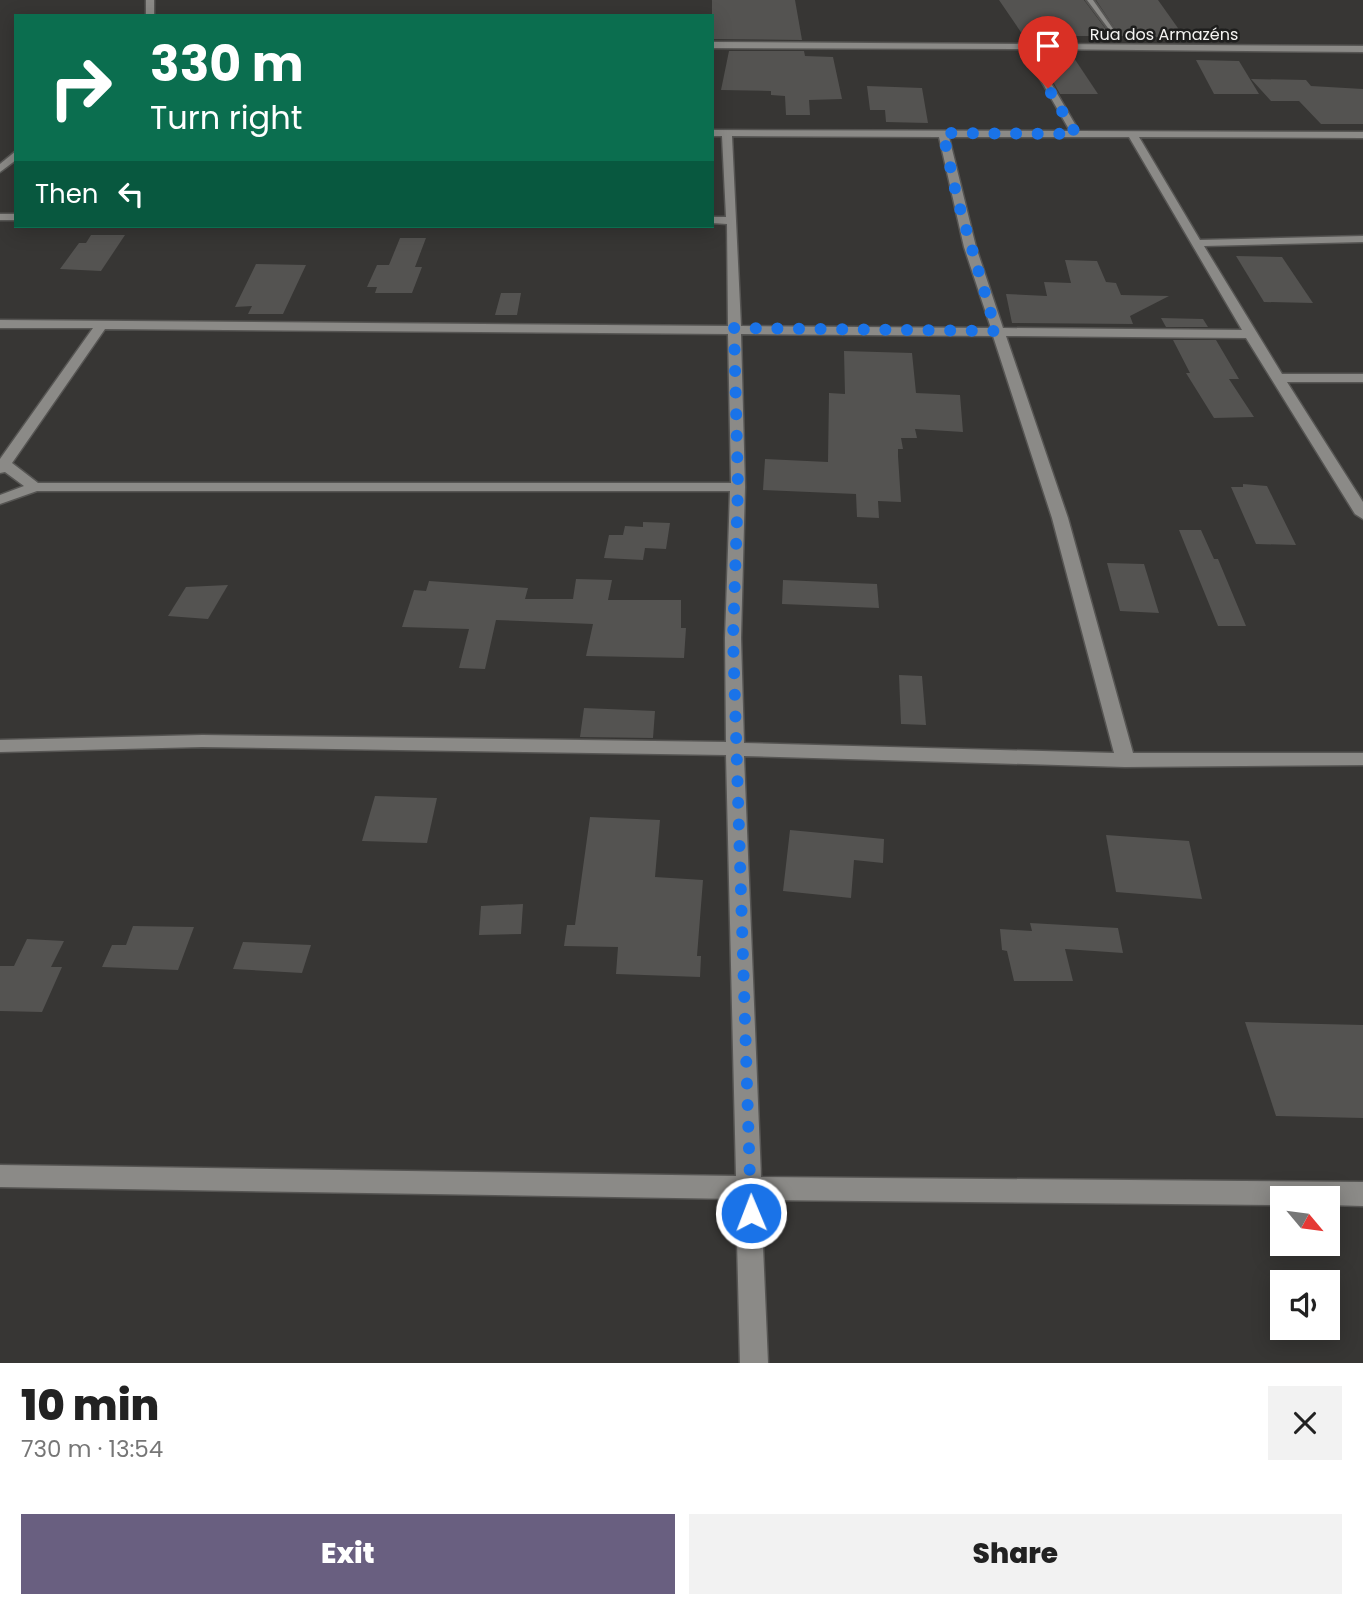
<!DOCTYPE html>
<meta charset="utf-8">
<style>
body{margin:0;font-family:Poppins,sans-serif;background:#f2f2f2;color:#222;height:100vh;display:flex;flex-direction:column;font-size:26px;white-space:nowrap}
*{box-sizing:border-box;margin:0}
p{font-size:23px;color:#767676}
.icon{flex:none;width:38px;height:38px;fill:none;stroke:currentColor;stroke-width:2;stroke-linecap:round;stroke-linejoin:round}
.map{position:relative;height:1363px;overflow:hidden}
.panel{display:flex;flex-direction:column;background:#fff;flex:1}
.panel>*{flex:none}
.hud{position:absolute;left:14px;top:14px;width:700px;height:214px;border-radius:0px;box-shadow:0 4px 18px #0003;background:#0b6e4f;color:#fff;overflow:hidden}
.needle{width:46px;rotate:119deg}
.tools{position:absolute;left:1270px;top:1186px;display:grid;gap:14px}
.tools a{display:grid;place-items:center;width:70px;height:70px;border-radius:0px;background:#fff;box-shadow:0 4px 18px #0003;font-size:35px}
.pin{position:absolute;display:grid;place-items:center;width:60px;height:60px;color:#fff;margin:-72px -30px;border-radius:50% 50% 50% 0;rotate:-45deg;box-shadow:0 0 7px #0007}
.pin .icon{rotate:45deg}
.me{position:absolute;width:77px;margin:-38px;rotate:359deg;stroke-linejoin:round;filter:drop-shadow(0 0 5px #0008)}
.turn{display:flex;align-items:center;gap:24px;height:147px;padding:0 21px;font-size:32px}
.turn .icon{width:91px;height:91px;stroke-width:2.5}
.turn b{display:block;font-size:49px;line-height:60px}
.then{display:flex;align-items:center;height:66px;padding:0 21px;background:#0003;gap:14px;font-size:26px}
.round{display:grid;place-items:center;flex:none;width:74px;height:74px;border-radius:0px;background:#f2f2f2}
.head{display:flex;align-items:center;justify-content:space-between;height:119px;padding:0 21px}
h1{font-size:42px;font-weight:800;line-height:52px}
.button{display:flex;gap:14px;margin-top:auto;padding:14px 21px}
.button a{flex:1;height:80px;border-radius:0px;background:#695f80;color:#fff;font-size:28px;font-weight:800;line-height:80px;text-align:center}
.button a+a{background:#f2f2f2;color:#222}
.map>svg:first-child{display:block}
</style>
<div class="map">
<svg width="1363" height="1363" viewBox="0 0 1363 1363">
<rect width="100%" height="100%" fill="#373634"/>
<g fill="#545351">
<polygon points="712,0 795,0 802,40 712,39"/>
<polygon points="999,0 1084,0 1111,36 1059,36 1063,42 1027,41"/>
<polygon points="1096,0 1158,0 1185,38 1120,36"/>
<polygon points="729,51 804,51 805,56 833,57 842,99 809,100 810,115 786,115 785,96 771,95 771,91 721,90"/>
<polygon points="1036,52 1070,52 1098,94 1060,94"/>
<polygon points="1196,60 1239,61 1259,94 1214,94"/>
<polygon points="1251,79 1306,80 1311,86 1363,89 1363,124 1321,124 1299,101 1271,101"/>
<polygon points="867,86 922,88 928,123 886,122 885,110 870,110"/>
<polygon points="91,235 125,235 101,271 60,269 79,243 86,243"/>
<polygon points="400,238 426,238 415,267 422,267 412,293 375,293 377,287 367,287 377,265 389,265"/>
<polygon points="1236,256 1282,257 1313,303 1264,302"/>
<polygon points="1065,260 1097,261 1106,282 1116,283 1121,295 1169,296 1130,316 1133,324 1012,323 1006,294 1047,296 1044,282 1071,283"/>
<polygon points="256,264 306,265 283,314 248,314 252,306 235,307"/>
<polygon points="501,293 521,293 517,315 495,315"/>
<polygon points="1161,318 1203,319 1208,327 1166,327"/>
<polygon points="1173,340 1216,340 1239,379 1229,379 1254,417 1214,418 1186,373 1190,373"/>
<polygon points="844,351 912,353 916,393 960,395 963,432 915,429 917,438 901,438 903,449 898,449 898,456 901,502 878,501 879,518 857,517 856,494 763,490 765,459 828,462 829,393 845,394"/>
<polygon points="1243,484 1267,486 1296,545 1256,544 1231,487 1243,487"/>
<polygon points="643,522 670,523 666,549 645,548 643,560 604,558 609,535 623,535 625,526 643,527"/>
<polygon points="1179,530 1201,530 1214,559 1218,559 1246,626 1218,626"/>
<polygon points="1107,563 1144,564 1159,613 1120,611"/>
<polygon points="576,579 612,580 608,600 681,600 681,628 686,628 684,658 586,656 593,624 496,620 485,669 459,668 469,629 402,627 414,590 426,591 429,581 528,588 525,599 573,599"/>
<polygon points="783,580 877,584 879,608 782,604"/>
<polygon points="228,585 208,619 168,616 186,587"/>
<polygon points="899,675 922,676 926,725 901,724"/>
<polygon points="584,708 655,711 653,738 580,737"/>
<polygon points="375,796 437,798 427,843 362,841"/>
<polygon points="590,817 660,820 655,877 703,880 697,956 701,956 700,977 616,974 618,947 564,946 567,925 575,925"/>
<polygon points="790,830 884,839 883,863 854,860 851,898 783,891"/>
<polygon points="1106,835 1189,841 1202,899 1116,892"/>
<polygon points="523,904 521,934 479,935 481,906"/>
<polygon points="1030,923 1118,928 1123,953 1065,949 1073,981 1014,981 1007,951 1002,950 1000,929 1032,931"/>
<polygon points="133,926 194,927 178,970 102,967 112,945 126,945"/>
<polygon points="27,939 64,941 51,967 62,967 42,1012 0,1011 0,966 14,966"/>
<polygon points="243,942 311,945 302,973 233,969"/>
<polygon points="1245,1022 1363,1025 1363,1118 1276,1116"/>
</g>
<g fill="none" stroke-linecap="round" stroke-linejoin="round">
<defs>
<polygon id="service" points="1087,0 1093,0 1118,36 1114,36"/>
<g id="minor">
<rect x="146" y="0" width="8" height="16"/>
<path d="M712,42L1363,46V52L1031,49L1079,131L1363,132V138L1139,137L1200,240L1363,236V242L1204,246L1282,374H1363V382H1287L1363,502V519L1355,514L1246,338L1006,336L1068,518L1133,753H1363V765L1125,767L744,756L761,1177L1363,1182V1206L1328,1205V1199H1283V1205L761,1200L768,1363H740L736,1199L0,1187V1165L736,1176L726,755L202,747L0,752V740L202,735L726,742L725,638L730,491H37L0,504V495L24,486L5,472L0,473V459L93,328H0V320L728,326L727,224L712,223V217H726L722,136H712V130L1070,131L1023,49L712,48ZM732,136L939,137L964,247L991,328L741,326ZM949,137H1129L1242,330L1003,328L976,247ZM105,329L728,334L731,483H38L12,463ZM741,334L993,336L1052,518L1114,753L744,743L741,638L745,487Z"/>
<polygon points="16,151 16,160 0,172 0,164"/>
<rect x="0" y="214" width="16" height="6"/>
</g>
</defs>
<use href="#service" stroke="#565553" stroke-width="4"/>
<use href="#minor" stroke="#565553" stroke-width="3"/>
<use href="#service" fill="#8b8a87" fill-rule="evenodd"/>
<use href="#minor" fill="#8b8a87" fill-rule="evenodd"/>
</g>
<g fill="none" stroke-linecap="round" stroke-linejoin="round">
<polyline stroke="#1a73e8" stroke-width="12" stroke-dasharray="0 21.6" points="751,1213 733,638 738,487 734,328 996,331 957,198 943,133 1076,134 1048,88"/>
</g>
<g text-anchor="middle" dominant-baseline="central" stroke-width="5" stroke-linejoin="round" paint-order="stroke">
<g font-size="16" fill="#f4f3f1" stroke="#1e1e1d">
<text x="1164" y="34">Rua dos Armazéns</text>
</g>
</g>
</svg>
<div class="tools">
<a><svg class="needle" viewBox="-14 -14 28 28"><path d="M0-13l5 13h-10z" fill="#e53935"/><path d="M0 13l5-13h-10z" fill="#767676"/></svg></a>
<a><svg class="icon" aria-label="sound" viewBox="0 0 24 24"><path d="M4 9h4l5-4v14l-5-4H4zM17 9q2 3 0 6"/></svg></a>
</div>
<div class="pin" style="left:1048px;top:88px;background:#d93025"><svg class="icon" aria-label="arrive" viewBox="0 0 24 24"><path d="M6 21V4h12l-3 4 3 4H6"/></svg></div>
<svg class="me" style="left:751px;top:1213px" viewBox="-20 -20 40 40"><circle r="17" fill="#1a73e8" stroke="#fff" stroke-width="3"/><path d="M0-11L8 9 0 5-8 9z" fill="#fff"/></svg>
<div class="hud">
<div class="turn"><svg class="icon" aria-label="right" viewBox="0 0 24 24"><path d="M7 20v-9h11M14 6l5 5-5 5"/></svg><div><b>330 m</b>Turn right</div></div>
<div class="then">Then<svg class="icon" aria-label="left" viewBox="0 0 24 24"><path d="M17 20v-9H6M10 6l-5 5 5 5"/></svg></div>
</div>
</div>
<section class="panel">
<div class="head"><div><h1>10 min</h1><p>730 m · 13:54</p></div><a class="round"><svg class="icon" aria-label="close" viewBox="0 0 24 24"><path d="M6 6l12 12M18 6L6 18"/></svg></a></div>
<div class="button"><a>Exit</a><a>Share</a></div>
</section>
